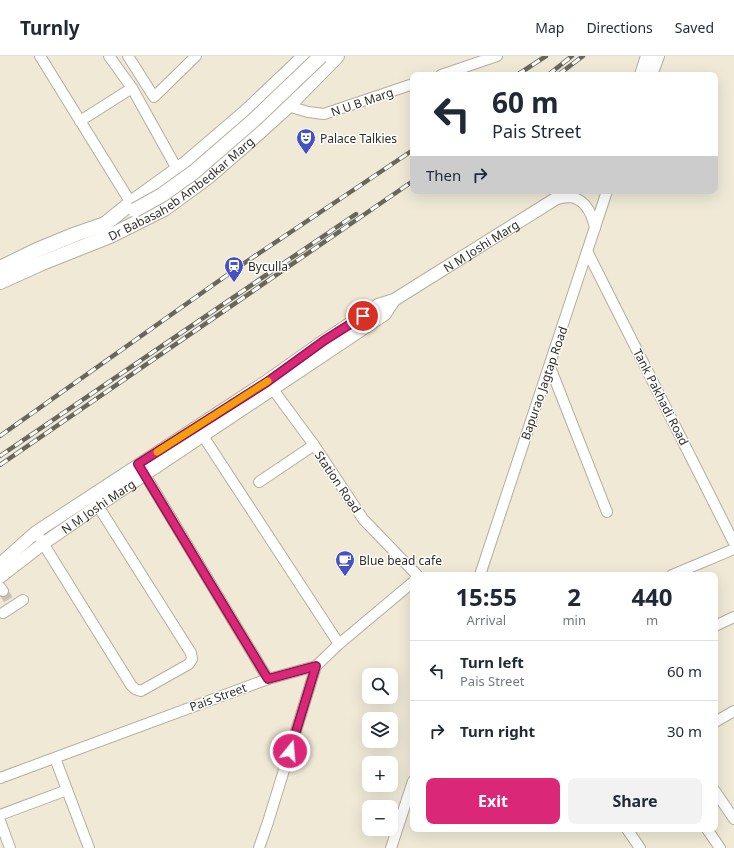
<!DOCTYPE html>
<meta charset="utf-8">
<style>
body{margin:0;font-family:"Noto Sans",sans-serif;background:#f2f2f3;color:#1f2937;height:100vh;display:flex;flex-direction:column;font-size:15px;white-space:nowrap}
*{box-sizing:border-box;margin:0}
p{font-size:13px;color:#747a83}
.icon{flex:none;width:22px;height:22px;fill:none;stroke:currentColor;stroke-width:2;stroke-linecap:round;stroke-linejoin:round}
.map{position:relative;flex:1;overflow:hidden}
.panel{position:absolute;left:410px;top:516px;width:308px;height:260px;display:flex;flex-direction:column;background:#fff;border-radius:8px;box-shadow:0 4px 16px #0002}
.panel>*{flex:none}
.banner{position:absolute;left:410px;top:16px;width:308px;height:122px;border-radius:8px;box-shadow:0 4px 16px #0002;background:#fff;color:#1f2937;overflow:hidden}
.buttons{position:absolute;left:362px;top:612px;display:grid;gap:8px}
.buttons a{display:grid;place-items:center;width:36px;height:36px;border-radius:8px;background:#fff;box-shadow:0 4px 16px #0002;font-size:20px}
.pin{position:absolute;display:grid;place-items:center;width:34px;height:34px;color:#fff;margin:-17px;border:2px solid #fff;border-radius:50%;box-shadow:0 1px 4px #0007}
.me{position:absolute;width:44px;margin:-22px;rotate:17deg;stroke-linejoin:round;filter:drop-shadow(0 0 3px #0008)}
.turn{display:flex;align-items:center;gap:14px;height:84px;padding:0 16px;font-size:18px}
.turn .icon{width:52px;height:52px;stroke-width:2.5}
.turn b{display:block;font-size:28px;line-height:34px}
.then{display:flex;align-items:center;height:38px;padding:0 16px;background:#0003;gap:8px;font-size:15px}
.eta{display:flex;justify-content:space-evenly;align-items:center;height:68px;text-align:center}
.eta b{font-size:24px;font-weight:700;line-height:28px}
.cta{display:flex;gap:8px;margin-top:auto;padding:8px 16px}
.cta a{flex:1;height:46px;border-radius:8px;background:#db2777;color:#fff;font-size:16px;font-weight:700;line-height:46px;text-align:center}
.cta a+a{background:#f2f2f3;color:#1f2937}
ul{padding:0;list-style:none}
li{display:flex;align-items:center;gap:12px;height:60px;padding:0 16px;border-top:1px solid #e0e1e3}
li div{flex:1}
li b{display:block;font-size:15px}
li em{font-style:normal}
header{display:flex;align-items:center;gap:24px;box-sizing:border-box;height:56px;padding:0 20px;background:#fff;border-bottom:1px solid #e0e1e3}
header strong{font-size:19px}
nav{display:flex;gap:22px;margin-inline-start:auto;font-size:14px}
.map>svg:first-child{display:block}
</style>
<header>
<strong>Turnly</strong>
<nav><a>Map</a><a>Directions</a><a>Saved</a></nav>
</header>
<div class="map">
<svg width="734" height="792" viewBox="0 0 734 792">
<rect width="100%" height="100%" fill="#efe9d6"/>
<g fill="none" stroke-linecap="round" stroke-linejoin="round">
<polyline stroke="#c9c3b3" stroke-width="10" stroke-dasharray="10 5" stroke-linecap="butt" points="3,535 11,548"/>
<defs>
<g id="minor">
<polyline points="40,0 131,147"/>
<polyline points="109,0 132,32 177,113"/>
<polyline points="128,0 154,41 196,0"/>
<polyline points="441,19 497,0"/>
<polyline points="288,50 308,56 324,58 413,28"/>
<polyline points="80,65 132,32"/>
<path d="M557,143C561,142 566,141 570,141C586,143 592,158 595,172"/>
<polyline points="587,195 734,487"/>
<polyline points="550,311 607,456"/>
<polyline points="269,328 314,389 363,463 417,519"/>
<polyline points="203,380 339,588"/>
<polyline points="141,412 268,623"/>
<polyline points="259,426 314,389"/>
<polyline points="36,476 131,629 135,633 141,635 189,608 192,603 191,597 98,450"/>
<polyline points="480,519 607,135"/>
<polyline points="672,519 734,493"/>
<polyline points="0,531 3,535"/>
<polyline points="3,557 23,544"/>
<polyline points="715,570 734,561"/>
<polyline points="715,666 734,655"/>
<polyline points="55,702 89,792"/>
<polyline points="0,722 268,623 316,610 339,588 413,526"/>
<polyline points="715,735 734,763"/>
<polyline points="0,759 67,734"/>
<polyline points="0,765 10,792"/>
<polyline points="627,773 640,792"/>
<polyline points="707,773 720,792"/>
<polyline points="259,792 268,766 316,610"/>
<polyline points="391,792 413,725"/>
</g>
<g id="major">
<polyline points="641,19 647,0"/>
<polyline points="651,19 658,0"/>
<path id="s1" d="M0,508L36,476L267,325L325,284L378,249L394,244L568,135"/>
<path id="s2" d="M0,521L44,487L102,447L385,258L394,244"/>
</g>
<g id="highway">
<polyline points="0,212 37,194 76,178 105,168 131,147 185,108 247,55 305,0"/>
<path id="s3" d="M0,226L42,207L110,180L164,153L209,120L247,87L288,50L337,0"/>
</g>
</defs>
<use href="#minor" stroke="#b4ae9c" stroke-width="12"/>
<use href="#major" stroke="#b4ae9c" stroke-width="14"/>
<use href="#highway" stroke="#b4ae9c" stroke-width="16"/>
<use href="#minor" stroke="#fff" stroke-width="10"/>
<use href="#major" stroke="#fff" stroke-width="12"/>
<use href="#highway" stroke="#fff" stroke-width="14"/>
<defs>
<g id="rail">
<polyline points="517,19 546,0"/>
<polyline points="548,19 572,0"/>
<polyline points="558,19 583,0"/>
<polyline points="0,380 237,212 413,94"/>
<polyline points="0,400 356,158"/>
<polyline points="0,409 413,125"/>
</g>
</defs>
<use href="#rail" stroke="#6a665b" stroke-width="4.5"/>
<use href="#rail" stroke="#fff" stroke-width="3" stroke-dasharray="9" stroke-linecap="butt"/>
<defs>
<polyline id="highway-bridge" points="135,154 162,139 194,116 254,64 321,0"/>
</defs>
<use href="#highway-bridge" stroke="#b4ae9c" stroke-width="16" stroke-linecap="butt"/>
<use href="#highway-bridge" stroke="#fff" stroke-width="14"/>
</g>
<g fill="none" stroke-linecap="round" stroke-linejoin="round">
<defs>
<polyline id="route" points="290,695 316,610 268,623 138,408 267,326 325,284 363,260"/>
</defs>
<use href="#route" stroke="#8e194d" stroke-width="10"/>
<use href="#route" stroke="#db2777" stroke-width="7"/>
<polyline stroke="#f59e0b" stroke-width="7" points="157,396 268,325"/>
</g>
<defs>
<symbol id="theatre-pin" viewBox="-11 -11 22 30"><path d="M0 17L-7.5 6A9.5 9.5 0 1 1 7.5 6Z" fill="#4551c5" stroke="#fff"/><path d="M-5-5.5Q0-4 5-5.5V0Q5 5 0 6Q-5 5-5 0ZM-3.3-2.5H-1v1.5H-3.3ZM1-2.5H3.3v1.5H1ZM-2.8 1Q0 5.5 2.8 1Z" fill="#fff"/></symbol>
<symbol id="station-pin" viewBox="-11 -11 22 30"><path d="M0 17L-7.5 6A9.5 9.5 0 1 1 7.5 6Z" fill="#4551c5" stroke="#fff"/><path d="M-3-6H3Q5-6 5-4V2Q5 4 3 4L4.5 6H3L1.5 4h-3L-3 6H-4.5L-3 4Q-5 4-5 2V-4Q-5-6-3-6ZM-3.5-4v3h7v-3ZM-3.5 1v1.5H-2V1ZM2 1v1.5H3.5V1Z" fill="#fff"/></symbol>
<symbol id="cafe-pin" viewBox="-11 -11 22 30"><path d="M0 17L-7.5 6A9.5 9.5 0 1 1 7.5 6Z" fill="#4551c5" stroke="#fff"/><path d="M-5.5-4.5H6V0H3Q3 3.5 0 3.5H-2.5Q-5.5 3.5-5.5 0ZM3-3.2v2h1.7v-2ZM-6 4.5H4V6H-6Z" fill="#fff"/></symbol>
</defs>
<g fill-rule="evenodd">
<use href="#theatre-pin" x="295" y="71" width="22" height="30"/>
<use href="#station-pin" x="223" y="199" width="22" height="30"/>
<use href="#cafe-pin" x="334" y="493" width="22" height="30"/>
</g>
<g text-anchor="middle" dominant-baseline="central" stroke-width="3" stroke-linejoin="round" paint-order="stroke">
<g font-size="12" fill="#302d26" stroke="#fff">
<text transform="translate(362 46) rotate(-19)">N U B Marg</text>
<text stroke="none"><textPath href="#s3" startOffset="205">Dr Babasaheb Ambedkar Marg</textPath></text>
<text stroke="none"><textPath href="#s1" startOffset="578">N M Joshi Marg</textPath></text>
<text transform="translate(544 327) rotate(-71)">Bapurao Jagtap Road</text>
<text transform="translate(661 341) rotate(63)">Tank Pakhadi Road</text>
<text transform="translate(338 426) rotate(56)">Station Road</text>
<text stroke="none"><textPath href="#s2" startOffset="121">N M Joshi Marg</textPath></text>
<text transform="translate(218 641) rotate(-20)">Pais Street</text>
</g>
<g font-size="12" fill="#302d26" stroke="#fff" text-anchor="start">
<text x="320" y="82">Palace Talkies</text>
<text x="248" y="210">Byculla</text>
<text x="359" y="504">Blue bead cafe</text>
</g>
</g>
</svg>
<div class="buttons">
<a><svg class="icon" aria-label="search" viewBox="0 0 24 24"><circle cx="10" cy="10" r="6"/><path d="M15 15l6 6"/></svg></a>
<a><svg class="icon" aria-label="layers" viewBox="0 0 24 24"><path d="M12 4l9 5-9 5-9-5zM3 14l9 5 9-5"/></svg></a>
<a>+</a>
<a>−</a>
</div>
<div class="pin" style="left:363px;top:260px;background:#d93025"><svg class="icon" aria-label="arrive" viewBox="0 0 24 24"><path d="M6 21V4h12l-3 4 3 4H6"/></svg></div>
<svg class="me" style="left:290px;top:695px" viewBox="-20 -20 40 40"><circle r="17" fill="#db2777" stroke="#fff" stroke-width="3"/><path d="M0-11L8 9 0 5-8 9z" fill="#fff"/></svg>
<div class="banner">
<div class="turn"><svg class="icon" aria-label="left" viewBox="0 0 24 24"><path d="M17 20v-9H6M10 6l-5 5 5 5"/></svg><div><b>60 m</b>Pais Street</div></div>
<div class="then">Then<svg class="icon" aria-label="right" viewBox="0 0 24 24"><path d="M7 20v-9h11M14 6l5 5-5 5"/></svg></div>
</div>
<section class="panel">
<div class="eta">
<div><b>15:55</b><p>Arrival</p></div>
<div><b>2</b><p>min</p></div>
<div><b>440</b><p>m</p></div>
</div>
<ul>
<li><svg class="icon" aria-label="left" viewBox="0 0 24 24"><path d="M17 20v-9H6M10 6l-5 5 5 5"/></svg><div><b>Turn left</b><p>Pais Street</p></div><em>60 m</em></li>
<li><svg class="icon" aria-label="right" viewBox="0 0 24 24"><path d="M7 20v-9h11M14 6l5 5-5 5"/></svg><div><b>Turn right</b></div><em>30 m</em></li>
</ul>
<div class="cta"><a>Exit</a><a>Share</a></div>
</section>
</div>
